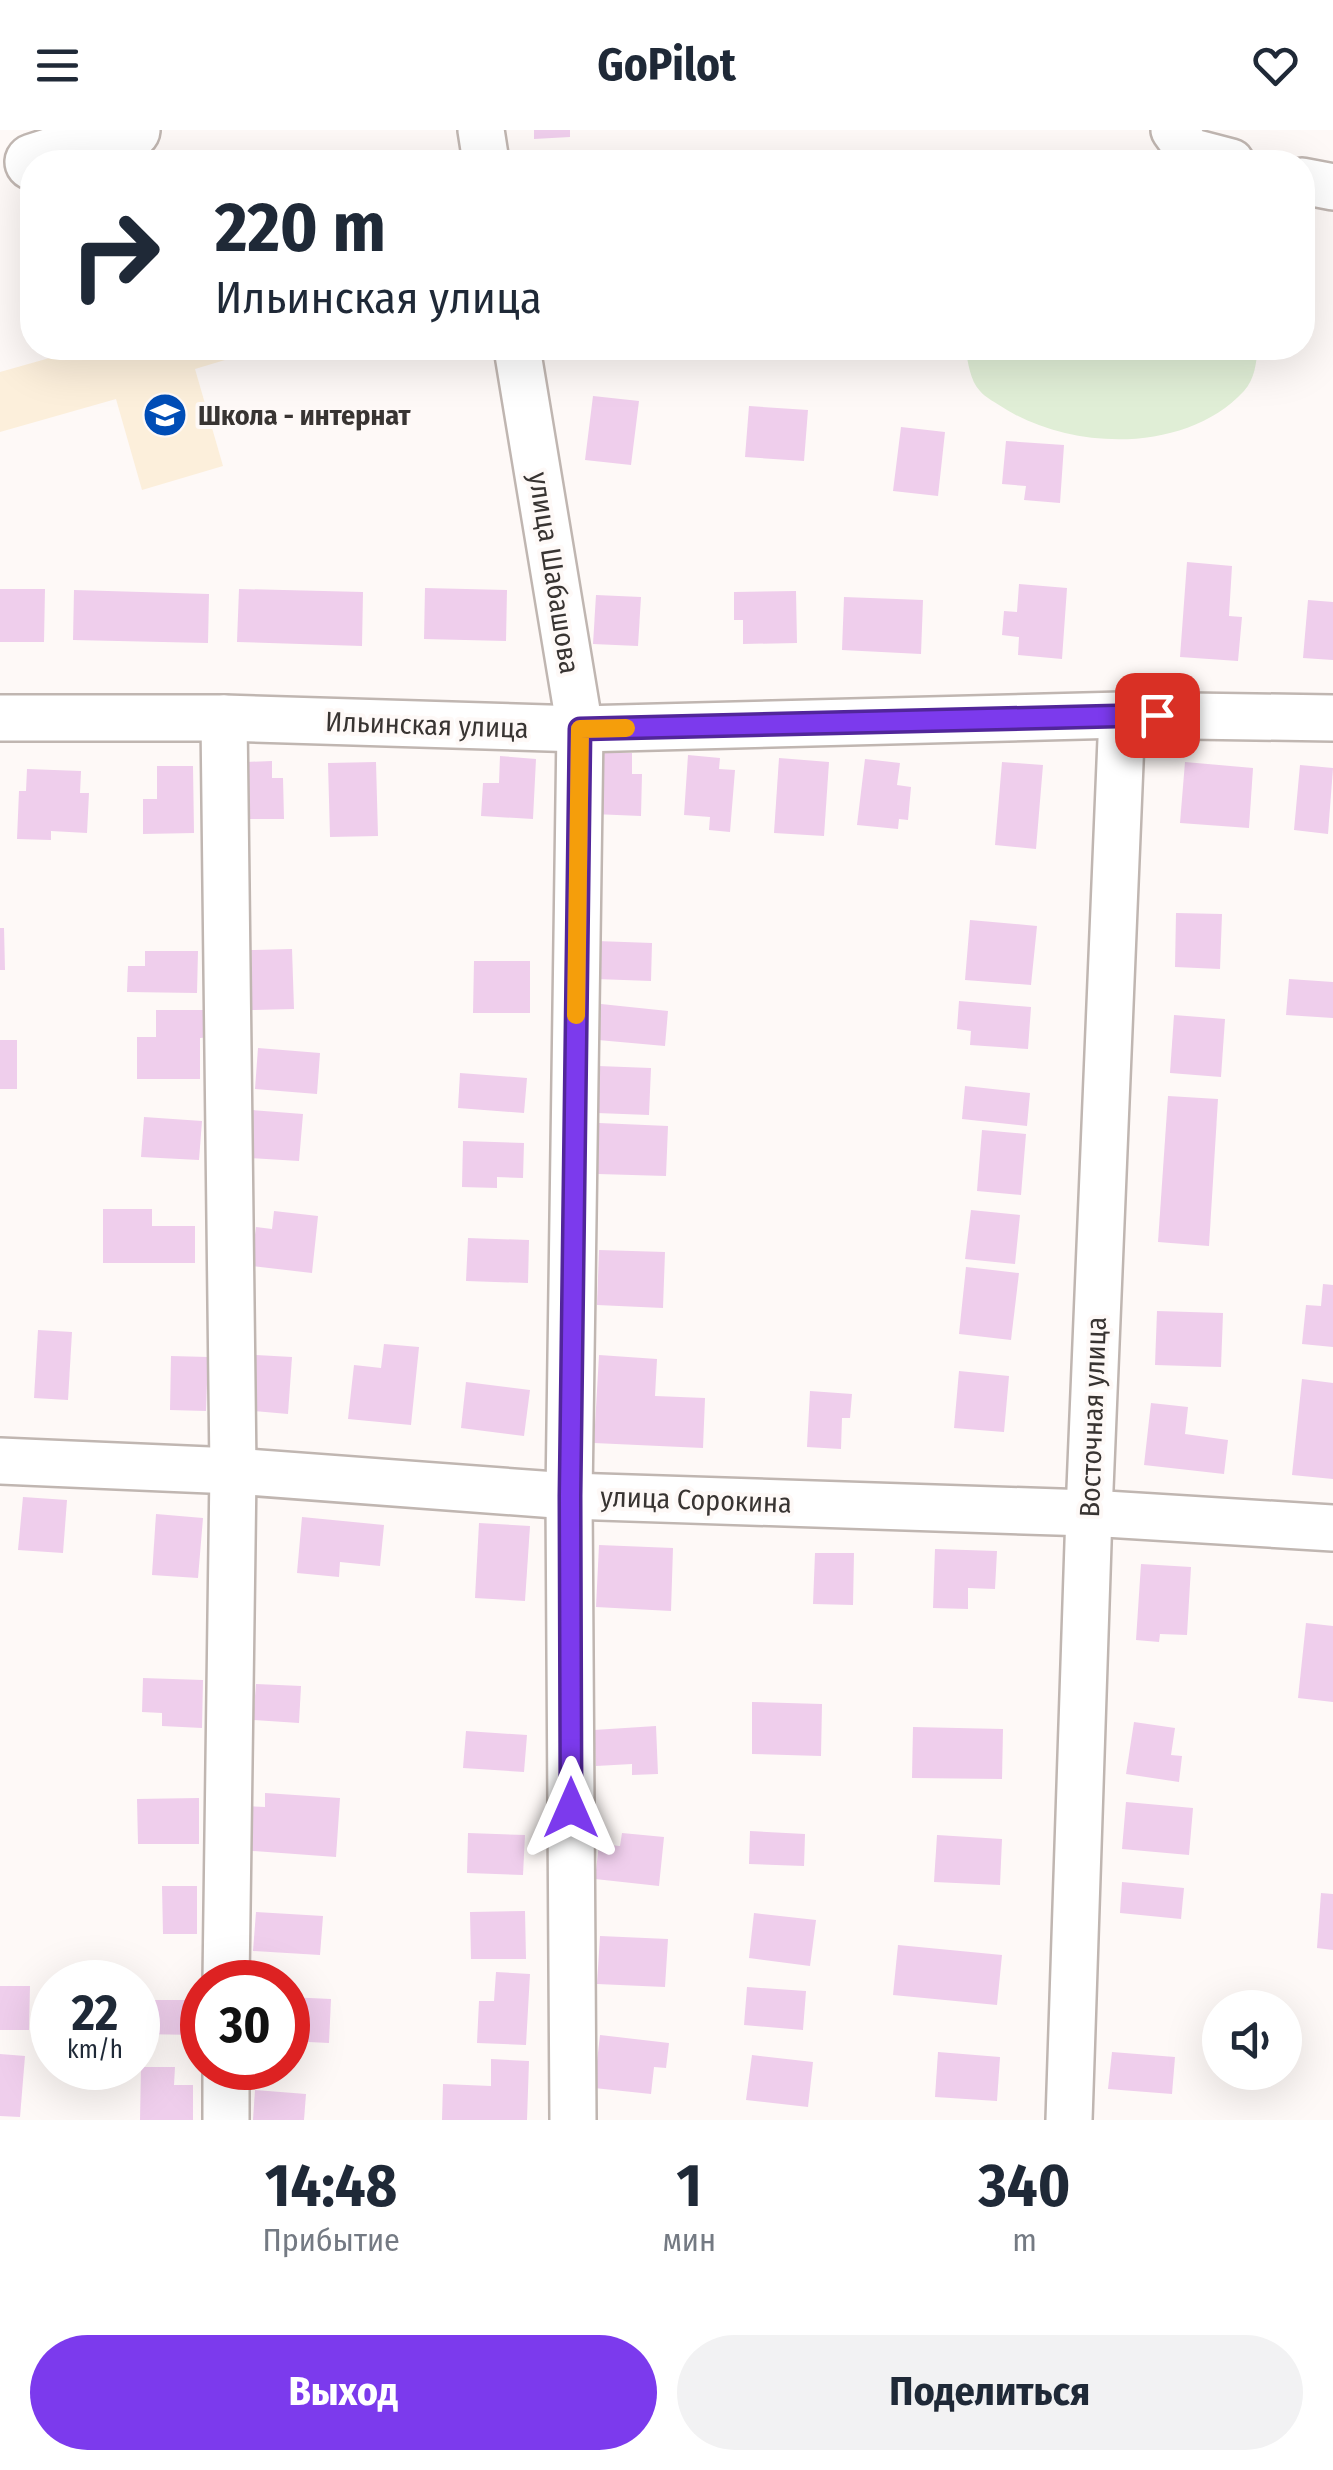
<!DOCTYPE html>
<html lang="ru">
<meta charset="utf-8">
<style>
body{margin:0;font-family:"Fira Sans Condensed",sans-serif;background:#f2f2f3;color:#1f2937;height:100vh;display:flex;flex-direction:column;font-size:38px;white-space:nowrap}
*{box-sizing:border-box;margin:0}
p{font-size:32px;color:#747a83}
.icon{flex:none;width:55px;height:55px;fill:none;stroke:currentColor;stroke-width:2;stroke-linecap:round;stroke-linejoin:round}
.map{position:relative;height:1990px;overflow:hidden}
.details{display:flex;flex-direction:column;background:#fff;flex:1}
.details>*{flex:none}
.top-card{position:absolute;left:20px;top:20px;width:1295px;height:210px;border-radius:40px;box-shadow:0 10px 40px #0002;background:#fff;color:#1f2937;overflow:hidden}
.controls{position:absolute;left:1202px;top:1860px;display:grid;gap:20px}
.controls a{display:grid;place-items:center;width:100px;height:100px;border-radius:50%;background:#fff;box-shadow:0 10px 40px #0002;font-size:50px}
.speed{position:absolute;left:30px;top:1830px;display:flex;gap:20px;font-size:50px;font-weight:700;text-align:center}
.speed>*{display:grid;place-content:center;width:130px;height:130px;border-radius:50%;background:#fff;box-shadow:0 10px 40px #0002;line-height:1}
.speed small{font-size:25px;font-weight:400}
.speed .limit{border:15px solid #d22;background:#fff;color:#111}
.pin{position:absolute;display:grid;place-items:center;width:85px;height:85px;color:#fff;margin:-42px;border-radius:20px;box-shadow:0 5px 15px #0006}
.me{position:absolute;width:110px;margin:-55px;rotate:0deg;stroke-linejoin:round;filter:drop-shadow(0 0 8px #0008)}
.turn{display:flex;align-items:center;gap:35px;height:210px;padding:0 30px;font-size:45px}
.turn .icon{width:130px;height:130px;stroke-width:2.5}
.turn b{display:block;font-size:70px;line-height:85px}
.eta{display:flex;justify-content:space-evenly;align-items:center;height:170px;text-align:center}
.eta b{font-size:60px;font-weight:700;line-height:70px}
.action{display:flex;gap:20px;margin-top:auto;padding:20px 30px}
.action a{flex:1;height:115px;border-radius:60px;background:#7c3aed;color:#fff;font-size:40px;font-weight:700;line-height:115px;text-align:center}
.action a+a{background:#f2f2f3;color:#1f2937}
header{display:flex;justify-content:space-between;align-items:center;height:130px;padding:0 30px;background:#fff;font-size:45px;font-weight:700}
.map>svg:first-child{display:block}
</style>
<header><svg class="icon" aria-label="menu" viewBox="0 0 24 24"><path d="M4 6h16M4 12h16M4 18h16"/></svg>GoPilot<svg class="icon" aria-label="heart" viewBox="0 0 24 24"><path d="M12 20l-8-8c-3-5 5-10 8-4 3-6 11-1 8 4z"/></svg></header>
<div class="map">
<svg width="1333" height="1990" viewBox="0 0 1333 1990">
<rect width="100%" height="100%" fill="#fef9f7"/>
<polygon fill="#fcefdb" points="85,218 221,218 225,230 195,239 223,336 142,360 116,269 0,302 0,242"/>
<path fill="#e0eed6" d="M965,218H1258C1256,233 1255,249 1244,261C1185,325 1067,321 999,275C993,271 985,267 980,261C970,251 968,231 965,218Z"/>
<g fill="#efceec">
<polygon points="534,0 570,0 570,7 534,9"/>
<polygon points="593,266 639,271 631,335 585,330"/>
<polygon points="749,276 808,280 804,331 745,327"/>
<polygon points="901,297 945,302 938,366 893,361"/>
<polygon points="1006,311 1064,315 1060,373 1024,370 1026,356 1002,354"/>
<polygon points="1187,432 1232,436 1229,486 1242,487 1238,531 1180,527"/>
<polygon points="1019,454 1067,458 1062,529 1018,525 1019,507 1002,505 1004,481 1017,482"/>
<polygon points="425,458 507,460 506,511 424,509"/>
<polygon points="0,459 45,459 44,512 0,512"/>
<polygon points="239,459 363,462 362,516 237,512"/>
<polygon points="74,460 209,464 208,513 73,510"/>
<polygon points="796,461 797,513 743,514 743,490 734,490 734,462"/>
<polygon points="596,465 641,467 638,516 593,514"/>
<polygon points="844,467 923,470 921,524 842,520"/>
<polygon points="1308,470 1333,472 1333,530 1303,528"/>
<polygon points="594,622 632,623 632,644 642,644 641,686 593,684"/>
<polygon points="688,625 720,628 719,639 735,640 730,702 709,700 710,687 684,685"/>
<polygon points="500,626 536,629 533,689 481,686 483,653 499,653"/>
<polygon points="779,628 829,632 824,706 774,703"/>
<polygon points="865,629 900,633 897,655 911,657 908,690 899,689 898,699 857,695"/>
<polygon points="272,631 272,648 283,648 284,689 246,689 246,632"/>
<polygon points="376,632 378,706 330,707 328,633"/>
<polygon points="1002,632 1043,635 1036,719 995,715"/>
<polygon points="1185,632 1253,638 1249,698 1180,693"/>
<polygon points="1300,635 1333,638 1328,704 1294,700"/>
<polygon points="157,636 193,636 194,703 143,704 143,669 157,669"/>
<polygon points="27,639 81,641 80,663 89,663 87,703 51,701 51,710 17,709 19,661 26,661"/>
<polygon points="1176,783 1222,784 1220,839 1175,837"/>
<polygon points="970,790 1037,796 1031,855 965,850"/>
<polygon points="0,798 4,798 5,840 0,840"/>
<polygon points="597,811 652,813 651,851 596,849"/>
<polygon points="292,819 294,879 252,880 251,820"/>
<polygon points="145,821 198,821 197,863 127,862 128,836 145,836"/>
<polygon points="474,831 530,831 530,883 473,883"/>
<polygon points="1289,849 1333,852 1333,888 1286,885"/>
<polygon points="959,871 1031,877 1028,919 970,915 971,901 957,899"/>
<polygon points="601,874 668,881 665,916 598,910"/>
<polygon points="156,880 212,880 212,907 200,908 200,949 137,949 137,907 156,907"/>
<polygon points="1174,885 1225,889 1221,947 1170,943"/>
<rect x="0" y="910" width="17" height="49"/>
<polygon points="258,918 320,923 317,964 255,959"/>
<polygon points="598,936 651,938 649,985 597,983"/>
<polygon points="460,943 527,948 524,983 458,978"/>
<polygon points="965,956 1030,963 1027,996 962,989"/>
<polygon points="1168,966 1218,969 1209,1116 1158,1112"/>
<polygon points="252,980 303,984 299,1031 249,1028"/>
<polygon points="144,987 202,991 199,1030 141,1027"/>
<polygon points="599,993 668,996 666,1046 598,1044"/>
<polygon points="982,1000 1026,1004 1021,1065 977,1061"/>
<polygon points="463,1011 524,1013 523,1048 497,1047 497,1058 462,1057"/>
<polygon points="103,1079 152,1079 152,1096 195,1096 195,1133 103,1133"/>
<polygon points="971,1080 1020,1085 1015,1134 965,1129"/>
<polygon points="274,1081 318,1086 312,1143 251,1136 256,1097 272,1099"/>
<polygon points="468,1108 529,1110 528,1153 466,1151"/>
<polygon points="599,1120 665,1122 663,1178 597,1175"/>
<polygon points="966,1137 1019,1143 1011,1210 959,1204"/>
<polygon points="1323,1154 1333,1155 1333,1217 1302,1214 1306,1175 1321,1176"/>
<polygon points="1157,1181 1223,1183 1221,1237 1155,1235"/>
<polygon points="38,1200 72,1202 68,1270 34,1268"/>
<polygon points="384,1214 419,1217 411,1295 348,1289 354,1235 381,1238"/>
<polygon points="256,1225 292,1227 288,1284 253,1281"/>
<polygon points="599,1225 657,1229 655,1266 705,1268 703,1318 594,1313"/>
<polygon points="171,1226 208,1227 206,1281 170,1280"/>
<polygon points="959,1241 1009,1246 1004,1302 954,1298"/>
<polygon points="1302,1249 1333,1253 1333,1349 1292,1345"/>
<polygon points="466,1252 530,1260 524,1306 461,1298"/>
<polygon points="810,1261 852,1264 850,1288 842,1288 841,1319 807,1317"/>
<polygon points="1151,1273 1188,1277 1185,1304 1228,1310 1224,1344 1144,1335"/>
<polygon points="23,1367 67,1370 63,1423 18,1420"/>
<polygon points="156,1384 203,1388 198,1448 152,1445"/>
<polygon points="302,1387 384,1395 380,1436 340,1432 339,1447 297,1443"/>
<polygon points="479,1393 530,1396 525,1471 475,1468"/>
<polygon points="599,1415 673,1418 671,1481 596,1477"/>
<polygon points="935,1419 997,1421 995,1459 968,1458 968,1479 933,1478"/>
<polygon points="815,1423 854,1423 853,1475 813,1474"/>
<polygon points="1141,1434 1191,1437 1187,1505 1160,1504 1159,1512 1136,1510"/>
<polygon points="1306,1493 1333,1496 1333,1572 1298,1568"/>
<polygon points="143,1548 203,1550 202,1598 162,1596 162,1583 142,1582"/>
<polygon points="256,1554 301,1556 299,1593 253,1590"/>
<polygon points="752,1572 822,1574 821,1626 752,1624"/>
<polygon points="1134,1592 1175,1598 1171,1625 1182,1626 1179,1652 1126,1644"/>
<polygon points="656,1596 658,1644 632,1645 632,1634 596,1636 594,1600"/>
<polygon points="913,1597 1003,1599 1002,1649 912,1648"/>
<polygon points="466,1601 527,1605 524,1642 463,1638"/>
<polygon points="265,1663 340,1668 336,1727 240,1720 243,1676 265,1677"/>
<polygon points="199,1668 199,1714 138,1714 137,1669"/>
<polygon points="1126,1672 1193,1678 1189,1725 1122,1719"/>
<polygon points="750,1701 805,1704 804,1736 749,1734"/>
<polygon points="468,1703 525,1705 523,1745 467,1743"/>
<polygon points="622,1703 664,1707 659,1756 595,1749 599,1714 620,1716"/>
<polygon points="937,1705 1002,1709 1000,1755 934,1752"/>
<polygon points="1122,1752 1184,1758 1181,1789 1120,1783"/>
<polygon points="162,1756 197,1756 197,1804 163,1804"/>
<polygon points="1321,1763 1333,1764 1333,1820 1317,1818"/>
<polygon points="525,1781 526,1829 471,1829 470,1782"/>
<polygon points="256,1782 323,1786 320,1825 253,1821"/>
<polygon points="754,1783 816,1790 810,1836 749,1828"/>
<polygon points="600,1806 668,1809 665,1857 597,1854"/>
<polygon points="898,1815 1002,1825 997,1875 893,1865"/>
<polygon points="496,1842 530,1844 526,1915 477,1913 479,1871 494,1871"/>
<polygon points="0,1856 30,1856 29,1900 0,1900"/>
<polygon points="747,1857 806,1861 803,1900 744,1895"/>
<polygon points="288,1867 331,1869 329,1913 288,1911"/>
<polygon points="138,1870 199,1870 199,1905 138,1904"/>
<polygon points="600,1905 669,1913 666,1938 654,1937 651,1964 594,1958"/>
<polygon points="938,1922 1000,1927 997,1971 935,1967"/>
<polygon points="1112,1922 1175,1927 1172,1964 1108,1959"/>
<polygon points="0,1924 25,1926 20,1987 0,1986"/>
<polygon points="752,1925 813,1932 808,1977 746,1970"/>
<polygon points="491,1929 529,1931 527,1990 442,1990 443,1954 491,1956"/>
<polygon points="141,1937 175,1937 174,1955 193,1955 193,1990 140,1990"/>
<polygon points="255,1960 306,1964 304,1990 253,1990"/>
</g>
<g fill="none" stroke-linecap="round" stroke-linejoin="round">
<defs>
<g id="minor">
<polyline points="481,0 486,32"/>
<polyline points="1174,0 1189,21 1231,32"/>
<polyline points="1302,51 1333,57"/>
<polyline points="517,218 580,599 569,1366 573,1990"/>
<polyline points="0,588 224,588 580,599 1122,585 1333,588"/>
<polyline points="224,588 233,1341 226,1852"/>
<polyline points="0,1331 233,1341 569,1366 1089,1383 1333,1398"/>
<polyline points="226,1938 226,1990"/>
<polyline points="1069,1990 1089,1383 1122,585"/>
</g>
<polyline id="major" points="33,32 132,0"/>
</defs>
<use href="#minor" stroke="#c0b6b1" stroke-width="50"/>
<use href="#major" stroke="#c0b6b1" stroke-width="60"/>
<use href="#minor" stroke="#fff" stroke-width="45"/>
<use href="#major" stroke="#fff" stroke-width="55"/>
</g>
<g fill="none" stroke-linecap="round" stroke-linejoin="round">
<defs>
<polyline id="route" points="571,1678 570,1366 580,599 1157,585"/>
</defs>
<use href="#route" stroke="#51269a" stroke-width="25"/>
<use href="#route" stroke="#7c3aed" stroke-width="18"/>
<polyline stroke="#f59e0b" stroke-width="18" points="576,885 580,599 626,598"/>
</g>
<defs>
<symbol id="school-disc" viewBox="-11 -11 22 22"><circle r="9.5" fill="#004db6" stroke="#fef9f7"/><path d="M0-5L7-2L0 1L-7-2ZM-4 1L0 2.5L4 1V4Q0 6-4 4Z" fill="#fff"/></symbol>
</defs>
<g fill-rule="evenodd">
<use href="#school-disc" x="140" y="260" width="50" height="50"/>
</g>
<g text-anchor="middle" dominant-baseline="central" stroke-width="8" stroke-linejoin="round" paint-order="stroke">
<g font-size="28" font-weight="bold" fill="#383432" stroke="#fef9f7" text-anchor="start">
<text x="198" y="285">Школа - интернат</text>
</g>
<g font-size="28" fill="#383432" stroke="#fef9f7">
<text transform="translate(554 443) rotate(81)">улица Шабашова</text>
<text transform="translate(427 595) rotate(2)">Ильинская улица</text>
<text transform="translate(1093 1287) rotate(-88)">Восточная улица</text>
<text transform="translate(696 1370) rotate(2)">улица Сорокина</text>
</g>
</g>
</svg>
<div class="controls">
<a><svg class="icon" aria-label="sound" viewBox="0 0 24 24"><path d="M4 9h4l5-4v14l-5-4H4zM17 9q2 3 0 6"/></svg></a>
</div>
<div class="speed"><div>22<small>km/h</small></div><div class="limit">30</div></div>
<div class="pin" style="left:1157px;top:585px;background:#d93025"><svg class="icon" aria-label="arrive" viewBox="0 0 24 24"><path d="M6 21V4h12l-3 4 3 4H6"/></svg></div>
<svg class="me" style="left:571px;top:1678px" viewBox="-20 -20 40 40"><path d="M0-17L14 15 0 8-14 15z" fill="#7c3aed" stroke="#fff" stroke-width="4"/></svg>
<div class="top-card">
<div class="turn"><svg class="icon" aria-label="right" viewBox="0 0 24 24"><path d="M7 20v-9h11M14 6l5 5-5 5"/></svg><div><b>220 m</b>Ильинская улица</div></div>
</div>
</div>
<section class="details">
<div class="eta">
<div><b>14:48</b><p>Прибытие</p></div>
<div><b>1</b><p>мин</p></div>
<div><b>340</b><p>m</p></div>
</div>
<div class="action"><a>Выход</a><a>Поделиться</a></div>
</section>
